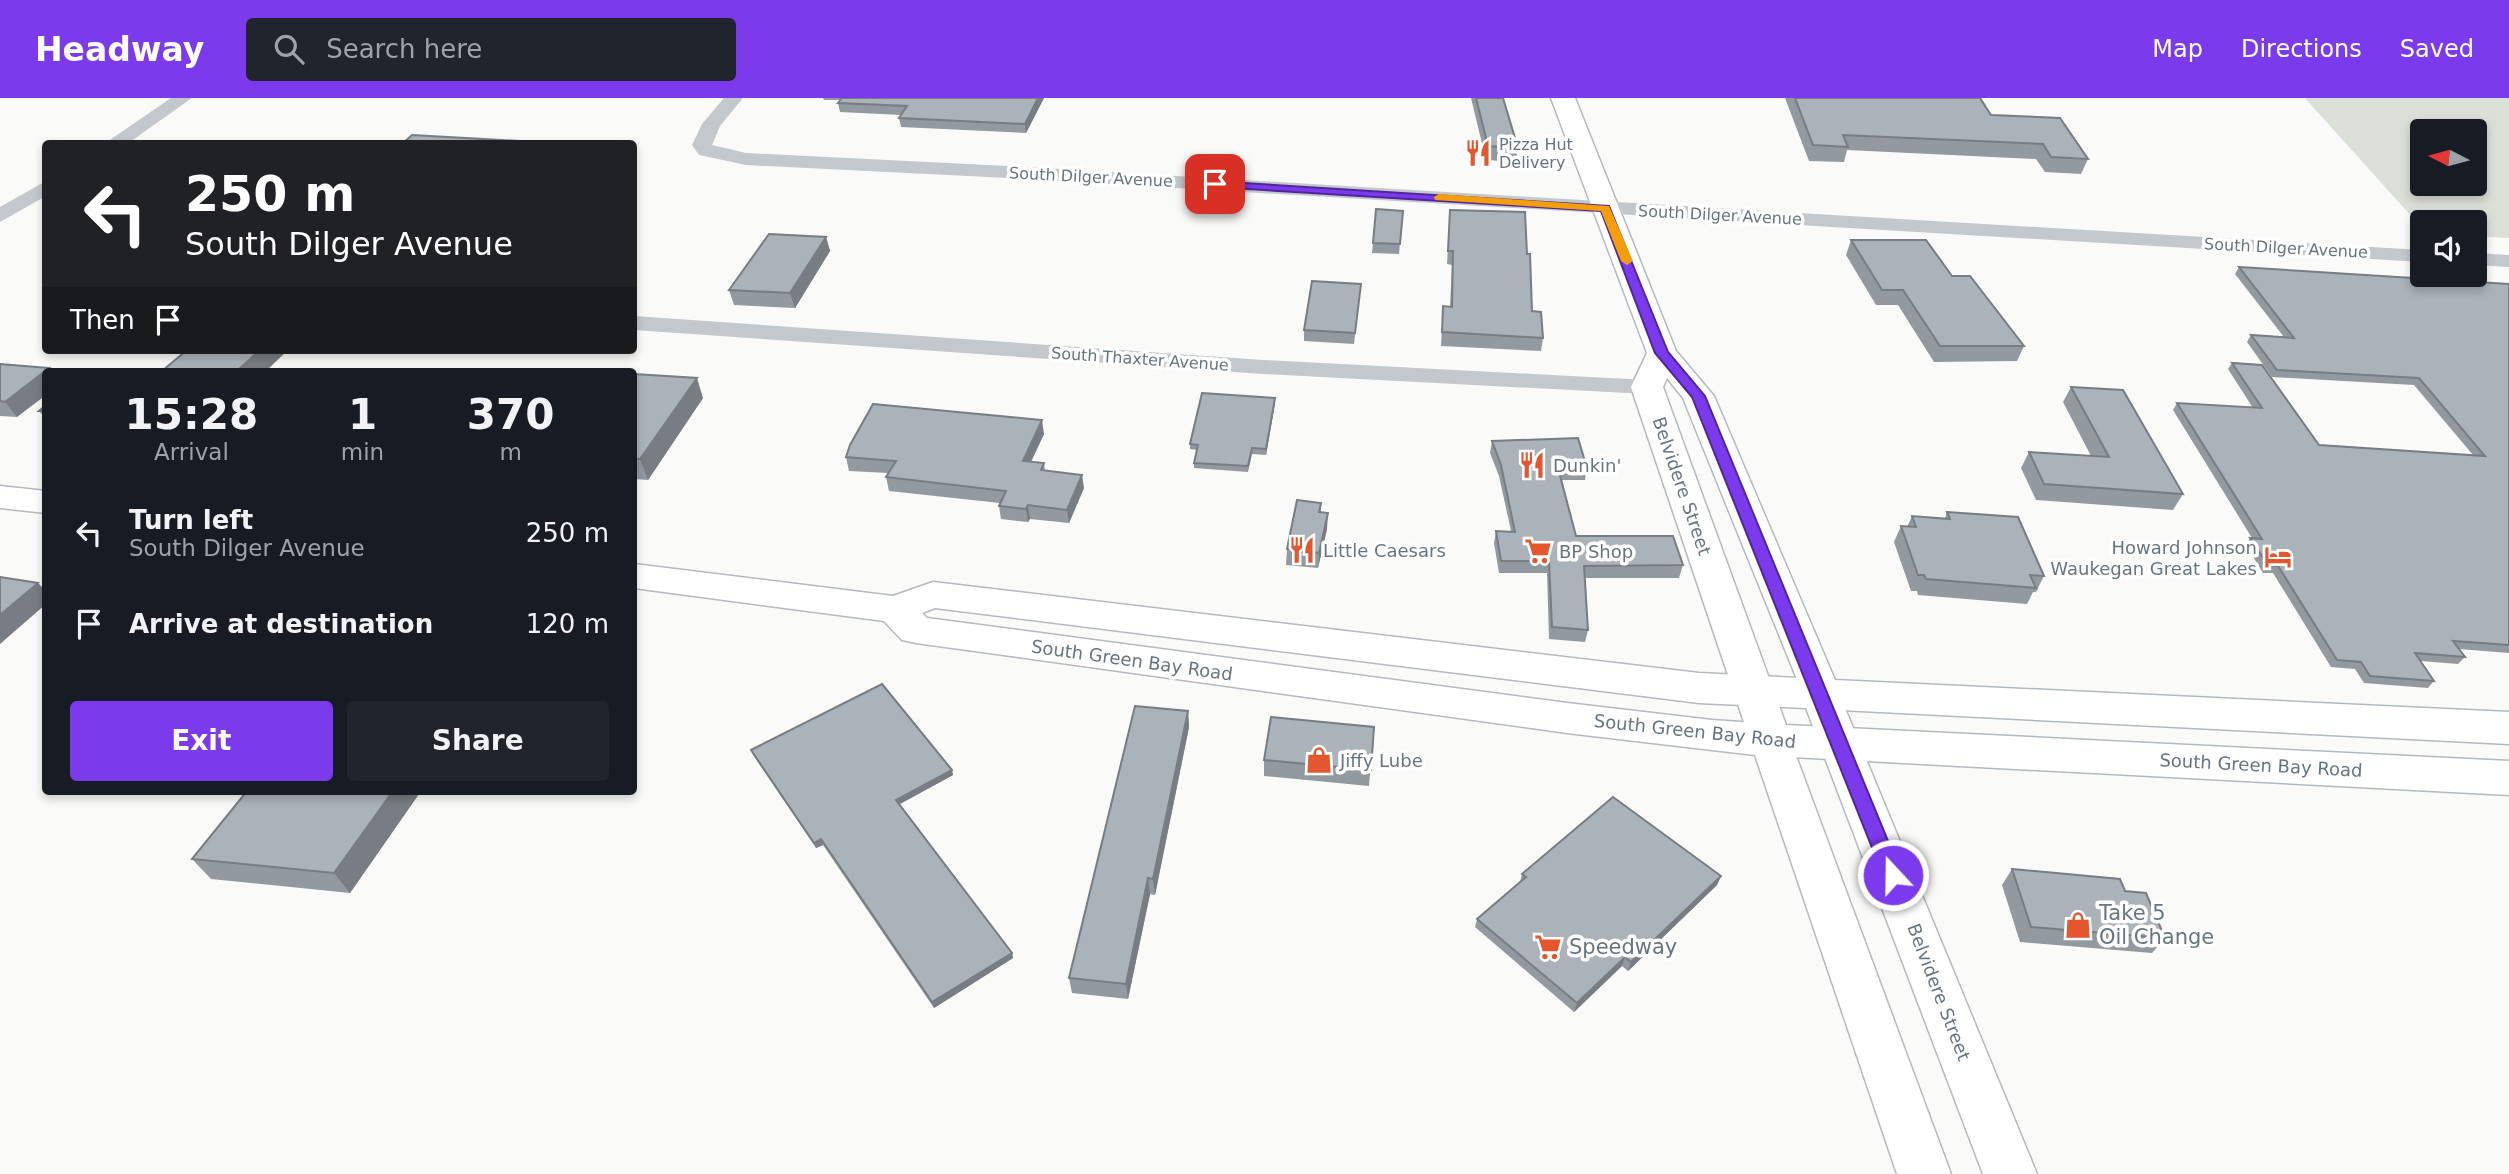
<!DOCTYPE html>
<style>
body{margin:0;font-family:"DejaVu Sans",sans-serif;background:#20242c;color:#f1f3f6;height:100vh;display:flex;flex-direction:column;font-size:26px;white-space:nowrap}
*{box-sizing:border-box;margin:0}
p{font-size:23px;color:#9ea1a6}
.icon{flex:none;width:38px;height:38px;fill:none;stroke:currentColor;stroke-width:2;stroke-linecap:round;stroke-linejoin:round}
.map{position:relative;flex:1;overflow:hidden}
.sheet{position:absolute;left:42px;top:270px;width:595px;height:427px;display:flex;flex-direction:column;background:#171b24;border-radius:7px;box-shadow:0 4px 10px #0003}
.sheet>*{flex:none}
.guide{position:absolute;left:42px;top:42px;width:595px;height:214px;border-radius:7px;box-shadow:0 4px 10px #0003;background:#202124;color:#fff;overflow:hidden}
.needle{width:46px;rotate:276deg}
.fabs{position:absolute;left:2410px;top:21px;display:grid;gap:14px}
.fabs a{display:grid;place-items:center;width:77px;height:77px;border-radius:7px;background:#171b24;box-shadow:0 4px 10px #0003;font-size:35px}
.pin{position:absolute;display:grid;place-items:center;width:60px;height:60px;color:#fff;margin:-30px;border-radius:14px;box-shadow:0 4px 10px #0006}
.me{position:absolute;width:77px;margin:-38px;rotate:339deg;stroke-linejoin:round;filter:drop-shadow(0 0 5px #0008)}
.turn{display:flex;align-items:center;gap:24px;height:147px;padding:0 28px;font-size:32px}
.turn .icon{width:91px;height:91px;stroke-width:2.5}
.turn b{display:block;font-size:49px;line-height:60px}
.then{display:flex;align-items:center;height:66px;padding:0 28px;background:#0003;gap:14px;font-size:26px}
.eta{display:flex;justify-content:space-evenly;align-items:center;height:119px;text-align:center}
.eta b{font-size:42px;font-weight:700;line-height:49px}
.cta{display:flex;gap:14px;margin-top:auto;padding:14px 28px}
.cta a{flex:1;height:80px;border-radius:7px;background:#7c3aed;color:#fff;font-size:28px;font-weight:700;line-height:80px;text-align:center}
.cta a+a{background:#20242c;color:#f1f3f6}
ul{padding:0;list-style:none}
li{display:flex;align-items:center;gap:21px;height:91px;padding:0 28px}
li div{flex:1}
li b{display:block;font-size:26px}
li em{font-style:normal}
header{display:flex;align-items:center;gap:42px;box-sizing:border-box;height:98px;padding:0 35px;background:#7c3aed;color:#fff}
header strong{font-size:33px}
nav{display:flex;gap:38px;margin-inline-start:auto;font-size:24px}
.search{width:490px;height:63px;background:#20242c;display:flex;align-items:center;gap:18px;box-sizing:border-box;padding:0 24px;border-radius:7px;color:#9ea1a6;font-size:26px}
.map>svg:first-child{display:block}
</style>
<header>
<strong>Headway</strong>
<div class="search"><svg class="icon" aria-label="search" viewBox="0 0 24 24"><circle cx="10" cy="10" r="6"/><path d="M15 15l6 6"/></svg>Search here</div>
<nav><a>Map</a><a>Directions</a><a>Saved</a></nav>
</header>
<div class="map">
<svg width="2509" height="1076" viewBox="0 0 2509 1076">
<rect width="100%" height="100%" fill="#fafaf8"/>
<path fill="#dadfd7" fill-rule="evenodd" d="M2305,0H2509V140L2475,138L2474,124H2422V130ZM2422,33H2474V86H2422Z"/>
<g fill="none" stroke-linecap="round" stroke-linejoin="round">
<defs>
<polygon id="secondary" points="1551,0 1575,0 1676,253 1714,298 1835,582 2509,614 2509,646 1821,611 1807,606 1683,300 1667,280 1663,289 1786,627 2509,663 2509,697 1771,658 1756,653 1750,642 1631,289 1647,255"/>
<g id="primary">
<polygon points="0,388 46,393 46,415 0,410"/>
<polygon points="634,466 893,498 933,484 1699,575 1821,581 1835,586 2037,1076 1983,1076 1806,610 1699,605 935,510 922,515 927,520 1567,605 1712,622 1771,626 1786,631 1951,1076 1897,1076 1755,657 1567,635 916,545 902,542 884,523 634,490"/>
</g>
</defs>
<use href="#secondary" stroke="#b3babf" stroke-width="3"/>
<use href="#primary" stroke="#b5babe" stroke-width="3"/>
<g fill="#c3c8cc" fill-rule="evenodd">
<polygon points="171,0 192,0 127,46 104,46"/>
<polygon points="724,0 743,0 720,28 712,47 746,55 1026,69 2422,152 2422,164 1026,81 746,67 699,57 692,47 702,26"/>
<polygon points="46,83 46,98 0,124 0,109"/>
<polygon points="2474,155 2509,157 2509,169 2474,167"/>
<polygon points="634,218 1263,262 1647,282 1656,284 1659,289 1656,294 1647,296 1263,276 634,232"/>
</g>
<use href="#secondary" fill="#fff" fill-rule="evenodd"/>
<use href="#primary" fill="#fff" fill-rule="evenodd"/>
</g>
<g fill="#929a9f">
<polygon points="823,0 1044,0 1026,35 901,29 899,20 901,17 840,14 838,5 840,2 824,2"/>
<polygon points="1471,0 1503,0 1518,50 1516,64 1486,62"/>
<polygon points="1785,0 1980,0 1991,17 2088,61 2081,76 2045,74 2036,61 1847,52 1844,64 1809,63"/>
<polygon points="1450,112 1527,156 1532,213 1543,240 1541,253 1441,248 1443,208 1450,209 1452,167 1447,166"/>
<polygon points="1403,113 1399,156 1372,155 1373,145"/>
<polygon points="826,139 830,153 795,210 734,207 729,192"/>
<polygon points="1851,142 1952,178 2024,248 2017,263 1934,264 1898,207 1876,207 1846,157"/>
<polygon points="2239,169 2509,186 2509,555 2459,551 2465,559 2458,566 2421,563 2434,583 2428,590 2364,585 2355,571 2331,569 2273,475 2263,475 2246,447 2250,440 2252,440 2173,312 2177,305 2253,310 2228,271 2232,265 2319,347 2473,357 2414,287 2272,279 2247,244 2251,237 2284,239 2235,176"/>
<polygon points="1361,186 1354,246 1304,243 1304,232"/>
<polygon points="0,266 49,270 51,273 46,273 17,319 0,318"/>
<polygon points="634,276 703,300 648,382 634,381"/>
<polygon points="2071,289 2183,396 2173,412 2036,402 2021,370 2029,354 2091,358 2063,304"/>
<polygon points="1275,305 1266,357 1252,356 1248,374 1194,370 1194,365 1197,352 1190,351 1190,346"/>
<polygon points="46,307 46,321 39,313"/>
<polygon points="1044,336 1031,364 1044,365 1045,373 1084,390 1069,425 1030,421 1028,424 1001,421 999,408 1000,405 889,393 886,379 888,375 849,373 846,359"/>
<polygon points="1492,343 1587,370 1585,382 1562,382 1576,438 1683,467 1679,480 1585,480 1588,532 1585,544 1549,541 1547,475 1499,475 1494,445 1496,433 1511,433 1499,378 1490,355"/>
<polygon points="1321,405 1321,414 1327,431 1318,470 1286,467 1287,451"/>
<polygon points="1947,414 2044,478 2036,494 2033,494 2027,506 1918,497 1917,493 1911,493 1894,444 1901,428 1907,429 1912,418 1945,420"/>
<polygon points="1188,613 1189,629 1155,797 1150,796 1128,901 1072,895 1069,880"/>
<polygon points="1374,629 1369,688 1264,678 1264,662"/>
<polygon points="751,652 952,672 953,677 900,706 1012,855 1013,860 934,910 823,747 816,750 753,657"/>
<polygon points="247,693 421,693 350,795 211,781 192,761"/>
<polygon points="2012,771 2125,793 2165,840 2152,855 2020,844 2002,787"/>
<polygon points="1522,776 1721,778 1717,787 1628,873 1622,868 1574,914 1475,829 1477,821 1520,784"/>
</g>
<g fill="#777d82">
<polygon points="1038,0 1044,0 1026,35 1025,26"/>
<polygon points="826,139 830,153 795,210 790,195"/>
<polygon points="260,252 288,252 266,273 237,273"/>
<polygon points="49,270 51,273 46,273 46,297 17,319 5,304"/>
<polygon points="697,280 703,300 648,382 640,361"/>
<polygon points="1275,300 1275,305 1266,357 1266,351"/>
<polygon points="1042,322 1044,336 1025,376 1023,363"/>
<polygon points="1082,377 1084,390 1069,425 1067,412"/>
<polygon points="1028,407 1030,421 1028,424 1026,411"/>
<polygon points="1328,415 1327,431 1318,470 1319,455"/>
<polygon points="38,485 46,493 46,506 0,546 0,517"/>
<polygon points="1188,613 1189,629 1155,797 1153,781"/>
<polygon points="952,672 953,677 898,707 896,702"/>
<polygon points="393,693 421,693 350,795 334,775"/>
<polygon points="821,741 823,747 816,750 814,745"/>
<polygon points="1721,778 1717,787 1628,873 1631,864"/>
<polygon points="1148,780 1150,796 1128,901 1126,886"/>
<polygon points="1012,855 1013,860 934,910 932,904"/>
<polygon points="1625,859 1622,868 1574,914 1577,905"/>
</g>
<g fill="#aab3b9" stroke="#777d82" stroke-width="2">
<polygon points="842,0 1038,0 1025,26 899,20 907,8 838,5"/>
<polygon points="1476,0 1503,0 1518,50 1488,48"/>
<polygon points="1795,0 1980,0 1991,17 2060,20 2088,61 2051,59 2043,46 1843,37 1848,49 1813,47"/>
<polygon points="412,37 538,44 536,46 402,46"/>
<polygon points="1376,111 1403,113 1400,146 1373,145"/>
<polygon points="1450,112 1525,114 1527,156 1530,156 1532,213 1541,214 1543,240 1442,234 1443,208 1452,209 1453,153 1448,153"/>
<polygon points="769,136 826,139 790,195 729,192"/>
<polygon points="1851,142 1926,142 1952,178 1970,178 2024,248 1940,248 1903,192 1882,192"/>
<polygon points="2239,169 2509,186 2509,547 2453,543 2465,559 2415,555 2434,583 2370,578 2361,564 2337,562 2278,468 2268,467 2250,440 2262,441 2177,305 2262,310 2232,265 2262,267 2319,347 2485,358 2419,280 2277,272 2251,237 2294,240"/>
<polygon points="1312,183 1361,186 1355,235 1304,232"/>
<polygon points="187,252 260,252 237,273 162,273"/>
<polygon points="0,266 49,270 5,304 0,303"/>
<polygon points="634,276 697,280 640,361 634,361"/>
<polygon points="2071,289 2123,292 2183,396 2044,386 2029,354 2109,359"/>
<polygon points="1202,295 1275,300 1266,351 1252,350 1248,368 1194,365 1198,347 1190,346"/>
<polygon points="873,306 1042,322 1023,363 1044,365 1041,372 1082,377 1067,412 1028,407 1026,411 999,408 1006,393 886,379 896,363 846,359 850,347"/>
<polygon points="46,307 46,313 39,313"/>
<polygon points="1578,340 1587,370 1558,370 1576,438 1673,438 1683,467 1584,468 1588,532 1552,529 1549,463 1501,463 1496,433 1515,434 1501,367 1492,343"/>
<polygon points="1297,402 1321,405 1319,414 1328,415 1319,455 1287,451"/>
<polygon points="1947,414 2018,419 2044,478 2030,477 2036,490 1926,481 1924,477 1918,477 1901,428 1916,429 1912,418 1950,421"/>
<polygon points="0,479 38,485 0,517"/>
<polygon points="882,586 952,672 896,702 1012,855 932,904 821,741 814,745 751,652"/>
<polygon points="1135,608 1188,613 1153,781 1148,780 1126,886 1069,880"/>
<polygon points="1271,619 1374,629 1371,672 1264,662"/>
<polygon points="247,693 393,693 334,775 192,761"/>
<polygon points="1613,699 1721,778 1631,864 1625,859 1577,905 1477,821 1526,779 1522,776"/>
<polygon points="2012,771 2120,781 2125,793 2146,795 2165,840 2031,829"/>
</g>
<polygon fill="#7c3aed" stroke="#51269a" stroke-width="2" points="1211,83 1609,108 1668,254 1705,298 1902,777 1899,783 1893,785 1886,783 1883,777 1692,299 1655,255 1601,113 1215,89 1210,86"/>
<polygon fill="#f59e0b" points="1439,96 1609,108 1633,163 1627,167 1621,163 1601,113 1435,102 1434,99"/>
<defs>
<symbol id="restaurant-bare" viewBox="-9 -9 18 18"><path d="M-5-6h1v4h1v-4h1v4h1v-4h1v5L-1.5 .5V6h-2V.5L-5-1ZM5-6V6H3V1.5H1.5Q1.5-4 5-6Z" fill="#e4572e" stroke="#fff" stroke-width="2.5" paint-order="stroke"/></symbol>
<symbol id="supermarket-bare" viewBox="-9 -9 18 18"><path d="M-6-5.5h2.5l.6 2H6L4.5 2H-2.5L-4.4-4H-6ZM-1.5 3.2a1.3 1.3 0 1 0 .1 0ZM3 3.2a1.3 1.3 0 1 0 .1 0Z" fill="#e4572e" stroke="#fff" stroke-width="2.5" paint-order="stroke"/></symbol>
<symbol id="hotel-bare" viewBox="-9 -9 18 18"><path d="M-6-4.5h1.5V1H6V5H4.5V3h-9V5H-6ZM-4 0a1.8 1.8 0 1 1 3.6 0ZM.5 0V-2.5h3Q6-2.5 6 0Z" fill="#e4572e" stroke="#fff" stroke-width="2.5" paint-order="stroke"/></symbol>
<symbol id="shop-bare" viewBox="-9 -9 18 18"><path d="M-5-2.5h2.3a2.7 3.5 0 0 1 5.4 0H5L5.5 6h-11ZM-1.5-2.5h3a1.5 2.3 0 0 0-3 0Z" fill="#e4572e" stroke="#fff" stroke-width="2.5" paint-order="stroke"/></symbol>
</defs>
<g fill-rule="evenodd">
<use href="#restaurant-bare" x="1459" y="36" width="38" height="38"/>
<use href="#restaurant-bare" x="1513" y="348" width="38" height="38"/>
<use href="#restaurant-bare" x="1283" y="433" width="38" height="38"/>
<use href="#supermarket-bare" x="1519" y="434" width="38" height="38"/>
<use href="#hotel-bare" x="2259" y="440" width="38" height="38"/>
<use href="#shop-bare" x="1300" y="643" width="38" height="38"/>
<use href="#shop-bare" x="2059" y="808" width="38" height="38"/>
<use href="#supermarket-bare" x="1529" y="830" width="38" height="38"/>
</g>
<g text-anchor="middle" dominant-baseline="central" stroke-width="7" stroke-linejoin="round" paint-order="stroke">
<g font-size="16" fill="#657683" stroke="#fff" text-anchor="start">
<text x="1499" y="46">Pizza Hut<tspan x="1499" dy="18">Delivery</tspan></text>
</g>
<g font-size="16" fill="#657683" stroke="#fff">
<text transform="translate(1091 79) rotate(3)">South Dilger Avenue</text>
<text transform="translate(1720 117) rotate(3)">South Dilger Avenue</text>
<text transform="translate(2286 150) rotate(3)">South Dilger Avenue</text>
<text transform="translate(1140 261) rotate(4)">South Thaxter Avenue</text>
</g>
<g font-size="18" fill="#657683" stroke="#fff" text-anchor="start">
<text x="1553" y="367">Dunkin'</text>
<text x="2257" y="449" text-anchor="end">Howard Johnson<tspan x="2257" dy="21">Waukegan Great Lakes</tspan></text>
<text x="1323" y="452">Little Caesars</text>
<text x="1559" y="453">BP Shop</text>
<text x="1340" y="662">Jiffy Lube</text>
</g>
<g font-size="18" fill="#657683" stroke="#fff">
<text transform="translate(1682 388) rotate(71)">Belvidere Street</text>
<text transform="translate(1132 562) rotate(8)">South Green Bay Road</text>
<text transform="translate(1695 633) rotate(6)">South Green Bay Road</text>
<text transform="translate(2261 667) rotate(3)">South Green Bay Road</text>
<text transform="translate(1939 894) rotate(69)">Belvidere Street</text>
</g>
<g font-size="21" fill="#657683" stroke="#fff" text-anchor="start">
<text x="2099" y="815">Take 5<tspan x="2099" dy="24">Oil Change</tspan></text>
<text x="1569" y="849">Speedway</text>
</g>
</g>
</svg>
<div class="fabs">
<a><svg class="needle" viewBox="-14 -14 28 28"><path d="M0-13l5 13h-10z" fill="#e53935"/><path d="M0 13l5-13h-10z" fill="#9ea1a6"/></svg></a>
<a><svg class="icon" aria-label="sound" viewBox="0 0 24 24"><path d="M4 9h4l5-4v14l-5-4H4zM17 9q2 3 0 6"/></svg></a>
</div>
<div class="pin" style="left:1215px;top:86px;background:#d93025"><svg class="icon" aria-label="arrive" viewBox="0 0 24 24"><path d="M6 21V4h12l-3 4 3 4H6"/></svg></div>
<svg class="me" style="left:1893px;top:777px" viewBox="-20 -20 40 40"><circle r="17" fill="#7c3aed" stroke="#fff" stroke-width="3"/><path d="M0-11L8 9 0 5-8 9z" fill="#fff"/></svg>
<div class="guide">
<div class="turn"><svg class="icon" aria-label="left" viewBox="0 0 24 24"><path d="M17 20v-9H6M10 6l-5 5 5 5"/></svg><div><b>250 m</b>South Dilger Avenue</div></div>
<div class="then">Then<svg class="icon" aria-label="arrive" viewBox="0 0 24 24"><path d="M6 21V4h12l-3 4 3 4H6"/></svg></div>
</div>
<section class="sheet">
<div class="eta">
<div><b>15:28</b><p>Arrival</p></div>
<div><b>1</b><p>min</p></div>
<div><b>370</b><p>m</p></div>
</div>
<ul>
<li><svg class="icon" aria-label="left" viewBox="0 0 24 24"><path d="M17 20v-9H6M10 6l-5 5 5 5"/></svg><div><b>Turn left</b><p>South Dilger Avenue</p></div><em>250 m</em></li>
<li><svg class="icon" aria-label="arrive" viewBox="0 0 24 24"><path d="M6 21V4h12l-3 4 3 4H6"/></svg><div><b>Arrive at destination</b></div><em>120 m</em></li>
</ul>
<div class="cta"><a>Exit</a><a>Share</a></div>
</section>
</div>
